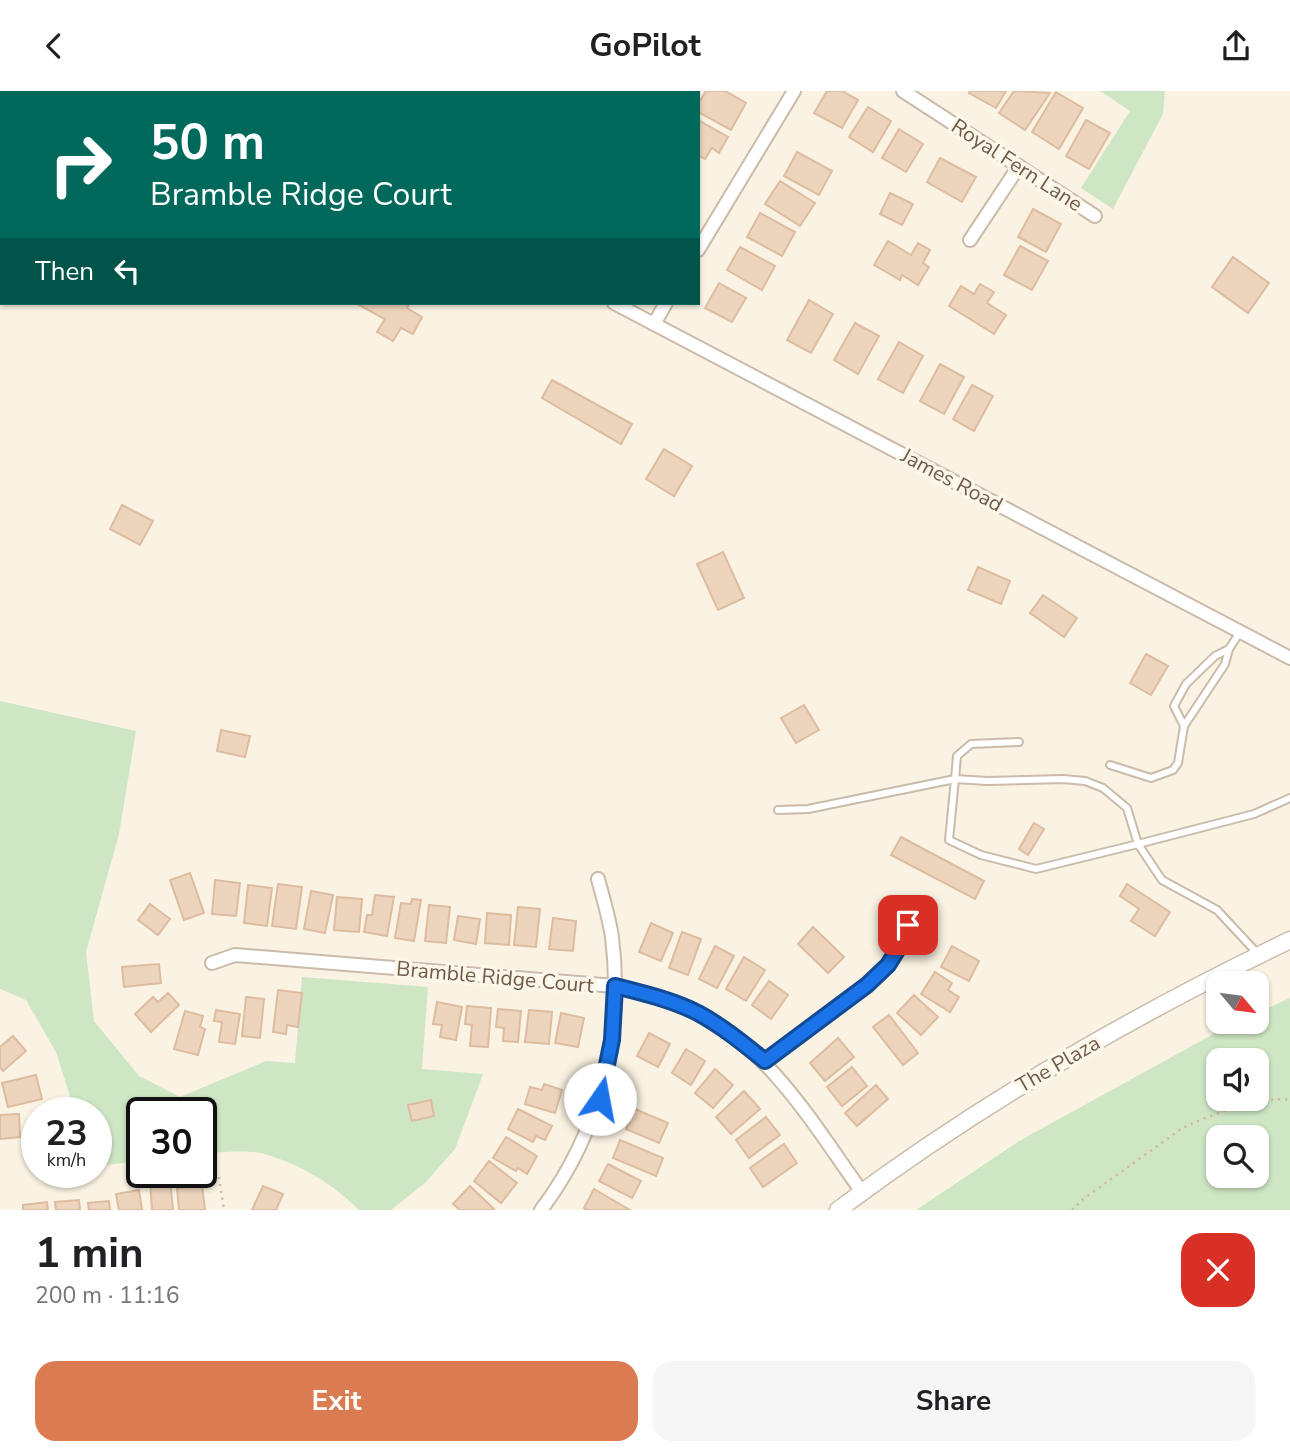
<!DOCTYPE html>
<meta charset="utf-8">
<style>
body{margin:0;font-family:"Nunito Sans",sans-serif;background:#f6f6f6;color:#202124;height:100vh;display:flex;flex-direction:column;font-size:26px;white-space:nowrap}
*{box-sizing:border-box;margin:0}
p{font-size:23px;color:#757577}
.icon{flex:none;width:38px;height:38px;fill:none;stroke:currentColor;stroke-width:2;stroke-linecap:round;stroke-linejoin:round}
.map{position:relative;height:1119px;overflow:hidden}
.panel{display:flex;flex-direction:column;background:#fff;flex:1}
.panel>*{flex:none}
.top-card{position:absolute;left:0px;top:0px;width:700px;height:214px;box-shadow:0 2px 5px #0004;background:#00695c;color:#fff;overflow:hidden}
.needle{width:46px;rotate:119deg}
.tools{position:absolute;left:1206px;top:880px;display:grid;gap:14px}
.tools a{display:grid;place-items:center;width:63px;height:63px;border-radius:14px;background:#fff;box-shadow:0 2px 5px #0004;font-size:35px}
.speed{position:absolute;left:21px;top:1006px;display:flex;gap:14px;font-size:35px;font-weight:700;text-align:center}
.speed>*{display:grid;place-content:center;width:91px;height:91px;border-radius:50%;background:#fff;box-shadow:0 2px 5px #0004;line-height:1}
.speed small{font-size:18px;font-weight:400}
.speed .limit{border:4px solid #111;border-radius:10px;background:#fff;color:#111}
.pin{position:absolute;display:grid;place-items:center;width:60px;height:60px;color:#fff;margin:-30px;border-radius:14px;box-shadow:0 4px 10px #0006}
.me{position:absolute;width:77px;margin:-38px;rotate:12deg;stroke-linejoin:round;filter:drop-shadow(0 0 5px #0008)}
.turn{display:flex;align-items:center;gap:24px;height:147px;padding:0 35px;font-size:32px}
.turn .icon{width:91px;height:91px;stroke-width:2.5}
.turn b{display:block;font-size:49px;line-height:60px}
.then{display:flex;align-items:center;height:66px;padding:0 35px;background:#0003;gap:14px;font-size:26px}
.round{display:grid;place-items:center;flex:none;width:74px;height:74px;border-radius:21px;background:#f6f6f6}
.headline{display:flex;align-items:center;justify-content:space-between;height:119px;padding:0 35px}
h1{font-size:42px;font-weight:700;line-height:52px}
.cta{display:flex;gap:14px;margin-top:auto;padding:14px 35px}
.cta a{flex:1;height:80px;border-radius:21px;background:#db7b51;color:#fff;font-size:28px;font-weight:700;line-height:80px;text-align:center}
.cta a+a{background:#f6f6f6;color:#202124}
header{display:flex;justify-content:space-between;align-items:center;height:91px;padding:0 35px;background:#fff;font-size:32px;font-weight:700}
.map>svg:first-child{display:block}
</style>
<header><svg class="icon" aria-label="back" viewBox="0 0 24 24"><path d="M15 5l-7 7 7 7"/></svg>GoPilot<svg class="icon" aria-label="share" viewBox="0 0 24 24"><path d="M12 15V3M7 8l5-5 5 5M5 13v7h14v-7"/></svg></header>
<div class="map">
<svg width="1290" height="1119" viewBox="0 0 1290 1119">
<rect width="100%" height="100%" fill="#faf3e3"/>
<g fill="#cee6c3" fill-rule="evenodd">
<polygon points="1100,0 1165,0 1163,23 1113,118 1081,97 1130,20"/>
<path d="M0,610L136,640L119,743L86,861L94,930L139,985L180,1006L266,970L295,972L302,886L428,896L422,978L483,983L455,1058L425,1092L391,1119H359C332,1092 298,1072 261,1062C246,1059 217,1061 201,1063V1022H142V1070L96,1075V1022H64L70,1005L56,961L26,909L0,898Z"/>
<path d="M1290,907V1119H916L1019,1050L1230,934L1237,931H1256L1257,922ZM1218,970H1256V1008H1218ZM1256,1046V1085H1218V1046Z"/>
</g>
<g fill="#edd4bd" stroke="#debc9f" stroke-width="2">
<polygon points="706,0 725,0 746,12 731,39 698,21 698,13"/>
<polygon points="827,0 842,0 858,9 842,37 814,22"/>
<polygon points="970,0 1006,0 996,17 969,2"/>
<polygon points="1014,0 1050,2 1025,39 999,22"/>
<polygon points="1056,1 1083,17 1059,58 1032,41"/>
<polygon points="868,16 891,30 873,61 849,46"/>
<polygon points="698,29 728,46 719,62 712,57 705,68 698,64"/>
<polygon points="1086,29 1110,42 1089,78 1066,65"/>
<polygon points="899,38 923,53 906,81 882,67"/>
<polygon points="797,61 832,80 819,104 784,85"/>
<polygon points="940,67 976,86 962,111 927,91"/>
<polygon points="780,90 815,112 800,135 765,113"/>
<polygon points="890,102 913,113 902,134 880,123"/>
<polygon points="1033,118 1061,133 1046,161 1018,146"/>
<polygon points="760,122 795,141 782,165 747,146"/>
<polygon points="888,150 911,164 918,152 930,159 923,172 929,176 918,194 902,184 900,189 874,174"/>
<polygon points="1020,155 1048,170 1032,199 1004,184"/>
<polygon points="740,156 775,175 762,199 727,179"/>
<polygon points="1233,166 1269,192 1248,222 1212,196"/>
<polygon points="719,192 746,207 732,231 705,217"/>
<polygon points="980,193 994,201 987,212 1006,224 994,243 949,215 961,195 974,203"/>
<polygon points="809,209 833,223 811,262 787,249"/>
<polygon points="360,212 410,212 407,217 422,226 413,243 401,237 393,250 377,241 385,228 359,214"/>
<polygon points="855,232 879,245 858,283 834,269"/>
<polygon points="899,251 923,265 903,302 878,288"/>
<polygon points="940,273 964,286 944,323 920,310"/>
<polygon points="552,289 632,333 621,353 542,307"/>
<polygon points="972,294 993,305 974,340 953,328"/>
<polygon points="664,358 692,375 674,405 646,388"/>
<polygon points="122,414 153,430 140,454 110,438"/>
<polygon points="723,461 744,507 718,519 697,473"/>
<polygon points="978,476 1010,490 1001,513 968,499"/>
<polygon points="1043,504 1077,527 1064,546 1030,522"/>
<polygon points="1146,563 1168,575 1151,604 1130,592"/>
<polygon points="804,614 819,639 796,652 781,627"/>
<polygon points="221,639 250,645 245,666 217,660"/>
<polygon points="1034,732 1044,738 1028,764 1019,758"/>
<polygon points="901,746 984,790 975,808 891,764"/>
<polygon points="190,782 204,822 184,829 170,789"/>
<polygon points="215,789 240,792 236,825 212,823"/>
<polygon points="278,793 302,796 296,838 272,835"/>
<polygon points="1127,793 1170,821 1155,845 1131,830 1139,818 1120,805"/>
<polygon points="248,794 272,797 267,835 244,832"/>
<polygon points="311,800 333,804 325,842 304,838"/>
<polygon points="375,804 394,806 387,845 364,841 367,824 372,824"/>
<polygon points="337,806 362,808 359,841 334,839"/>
<polygon points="412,808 421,809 414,850 395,847 401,812 411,813"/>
<polygon points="150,813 170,828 158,844 138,829"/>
<polygon points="429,814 450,816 446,852 425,850"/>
<polygon points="518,816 540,818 536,856 514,854"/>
<polygon points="487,822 511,824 509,854 485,852"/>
<polygon points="458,825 480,828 476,853 454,849"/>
<polygon points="553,827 576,830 573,860 549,858"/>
<polygon points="651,832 673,842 661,870 639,861"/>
<polygon points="813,836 844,866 828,882 798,853"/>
<polygon points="682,841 701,848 688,884 669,877"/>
<polygon points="715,855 734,865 717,897 699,888"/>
<polygon points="952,855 979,870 969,890 941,876"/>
<polygon points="744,866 765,879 746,910 726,898"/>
<polygon points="159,873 161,892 124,896 122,876"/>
<polygon points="935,881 952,892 948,899 959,906 950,921 921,903"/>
<polygon points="769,890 788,904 771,928 752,914"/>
<polygon points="278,899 302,902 298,936 287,934 286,943 273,941"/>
<polygon points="168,902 179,914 151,941 135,923 153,906 158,911"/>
<polygon points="914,904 938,926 921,944 897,922"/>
<polygon points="246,906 264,908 260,947 242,945"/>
<polygon points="437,911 462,916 456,949 440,946 442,934 433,933"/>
<polygon points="467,915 491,917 488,956 470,955 472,934 465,933"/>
<polygon points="498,918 521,920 518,951 503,950 504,937 496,936"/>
<polygon points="216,919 240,923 235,953 219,951 222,931 214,930"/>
<polygon points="529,919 552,921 549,953 525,951"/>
<polygon points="185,920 203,925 200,936 205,938 198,964 174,958"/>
<polygon points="561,922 584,927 578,956 555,952"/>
<polygon points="889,924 918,962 903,974 873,936"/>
<polygon points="649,942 670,953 658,976 637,965"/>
<polygon points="13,945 26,960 3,980 0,976 0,956"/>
<polygon points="838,947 854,966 825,990 810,972"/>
<polygon points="686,958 705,970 691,994 672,982"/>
<polygon points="852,976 867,995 842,1015 827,996"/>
<polygon points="715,978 733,994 713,1017 695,1002"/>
<polygon points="36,984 42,1008 8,1016 2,992"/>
<polygon points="544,993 562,999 555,1022 525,1013 530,996 542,999"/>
<polygon points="876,994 888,1008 857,1035 845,1022"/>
<polygon points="744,1000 760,1018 731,1043 716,1026"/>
<polygon points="431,1009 434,1025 412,1030 408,1014"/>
<polygon points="518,1018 552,1035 545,1049 536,1045 533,1051 508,1038"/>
<polygon points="635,1018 668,1032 659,1052 626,1038"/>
<polygon points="19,1023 20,1046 0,1048 0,1024"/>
<polygon points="766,1026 780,1044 749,1067 736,1049"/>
<polygon points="506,1046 537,1065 527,1083 518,1077 516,1080 493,1067"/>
<polygon points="620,1049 663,1067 656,1085 613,1067"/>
<polygon points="784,1053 797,1072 763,1096 750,1077"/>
<polygon points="489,1070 517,1092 501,1112 474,1090"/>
<polygon points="608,1073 641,1090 632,1107 599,1090"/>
<polygon points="170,1087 173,1119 152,1119 150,1089"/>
<polygon points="202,1094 205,1119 179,1119 177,1097"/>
<polygon points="263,1095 283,1103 276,1119 252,1119"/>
<polygon points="470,1095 494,1118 493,1119 460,1119 453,1113"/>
<polygon points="594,1098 630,1119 588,1119 584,1117"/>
<polygon points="139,1099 142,1119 119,1119 116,1103"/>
<polygon points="79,1109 80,1119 56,1119 55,1111"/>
<polygon points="109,1110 110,1119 89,1119 88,1112"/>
<polygon points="47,1111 48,1119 23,1119 23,1114"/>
</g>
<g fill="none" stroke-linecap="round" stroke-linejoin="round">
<defs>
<g id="service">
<polyline points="1184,635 1225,573 1229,558"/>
<polyline points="1110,674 1151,687 1173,679 1178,672 1184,635 1174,615 1186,593 1215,565 1229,558 1240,541"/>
<polyline points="778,719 808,718 955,688 957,665 971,653 1019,651"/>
<polyline points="1258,863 1217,819 1162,789 1138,753 1127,717 1103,697 1085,690 1063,688 987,690 955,688 949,749 981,764 1036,778 1138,753 1254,723 1290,707"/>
</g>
<g id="minor">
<polyline points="213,0 216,2"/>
<polyline points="903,0 1095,125"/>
<polyline points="970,149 1019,75"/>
<polyline points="698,159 794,0"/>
<polyline points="614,212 1290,567"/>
<polyline points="654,233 666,212"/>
<path d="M212,872L235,864L615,895C643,902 670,909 696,922C771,958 815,1036 862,1101"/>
<polyline points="765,970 867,894 888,874 901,853 908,834"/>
<path d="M541,1119C600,1041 624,943 612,846C609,826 603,807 598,788"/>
</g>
<path id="tertiary" d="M838,1119C979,1013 1132,925 1290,849"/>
</defs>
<use href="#service" stroke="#cabbaa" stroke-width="10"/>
<use href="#minor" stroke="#cabbaa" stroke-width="16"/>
<use href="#tertiary" stroke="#cabbaa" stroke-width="19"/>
<g stroke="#d2b8a0" stroke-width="2.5" stroke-dasharray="2 5" stroke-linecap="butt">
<polyline points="219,1086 224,1119"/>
<path d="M1072,1119L1082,1109L1181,1038C1206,1025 1263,1004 1290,1009"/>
</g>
<use href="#service" stroke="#fff" stroke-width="6"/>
<use href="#minor" stroke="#fff" stroke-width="12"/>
<use href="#tertiary" stroke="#fff" stroke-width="16"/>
</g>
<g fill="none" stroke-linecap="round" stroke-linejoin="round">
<defs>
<path id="route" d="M600,1008L612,949L615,895C643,902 672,909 698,922C722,935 744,953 765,970L867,894L888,874L901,853L908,834"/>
</defs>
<use href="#route" stroke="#114b97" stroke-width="18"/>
<use href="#route" stroke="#1a73e8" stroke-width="12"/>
</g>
<g text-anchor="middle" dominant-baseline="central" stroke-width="7" stroke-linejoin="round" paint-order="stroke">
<g font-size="21" fill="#705b4b" stroke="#fdf7e9">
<text transform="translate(1017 74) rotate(33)">Royal Fern Lane</text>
<text transform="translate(952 389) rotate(28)">James Road</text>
<text transform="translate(495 886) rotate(5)">Bramble Ridge Court</text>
<text transform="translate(1058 973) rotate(-30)">The Plaza</text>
</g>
</g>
</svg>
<div class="tools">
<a><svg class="needle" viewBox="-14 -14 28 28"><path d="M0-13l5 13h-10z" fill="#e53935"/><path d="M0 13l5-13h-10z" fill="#757577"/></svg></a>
<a><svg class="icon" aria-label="sound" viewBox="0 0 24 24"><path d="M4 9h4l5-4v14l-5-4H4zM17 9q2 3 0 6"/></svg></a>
<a><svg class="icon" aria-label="search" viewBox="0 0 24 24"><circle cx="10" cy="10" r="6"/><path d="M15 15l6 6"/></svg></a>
</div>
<div class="speed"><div>23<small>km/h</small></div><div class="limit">30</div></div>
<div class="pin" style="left:908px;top:834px;background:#d93025"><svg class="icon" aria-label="arrive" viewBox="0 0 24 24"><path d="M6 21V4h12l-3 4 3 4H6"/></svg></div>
<svg class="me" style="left:600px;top:1008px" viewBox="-20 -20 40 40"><circle r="19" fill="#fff"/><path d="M0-13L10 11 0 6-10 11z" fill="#1a73e8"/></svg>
<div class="top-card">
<div class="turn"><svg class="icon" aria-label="right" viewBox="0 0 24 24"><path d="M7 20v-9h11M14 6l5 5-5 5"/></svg><div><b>50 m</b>Bramble Ridge Court</div></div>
<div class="then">Then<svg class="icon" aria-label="left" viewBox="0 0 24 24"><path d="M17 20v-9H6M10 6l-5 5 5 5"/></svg></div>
</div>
</div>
<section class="panel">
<div class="headline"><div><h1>1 min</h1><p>200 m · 11:16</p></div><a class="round" style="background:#d93025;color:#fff"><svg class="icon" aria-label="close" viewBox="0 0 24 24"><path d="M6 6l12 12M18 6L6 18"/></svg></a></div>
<div class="cta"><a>Exit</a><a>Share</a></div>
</section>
